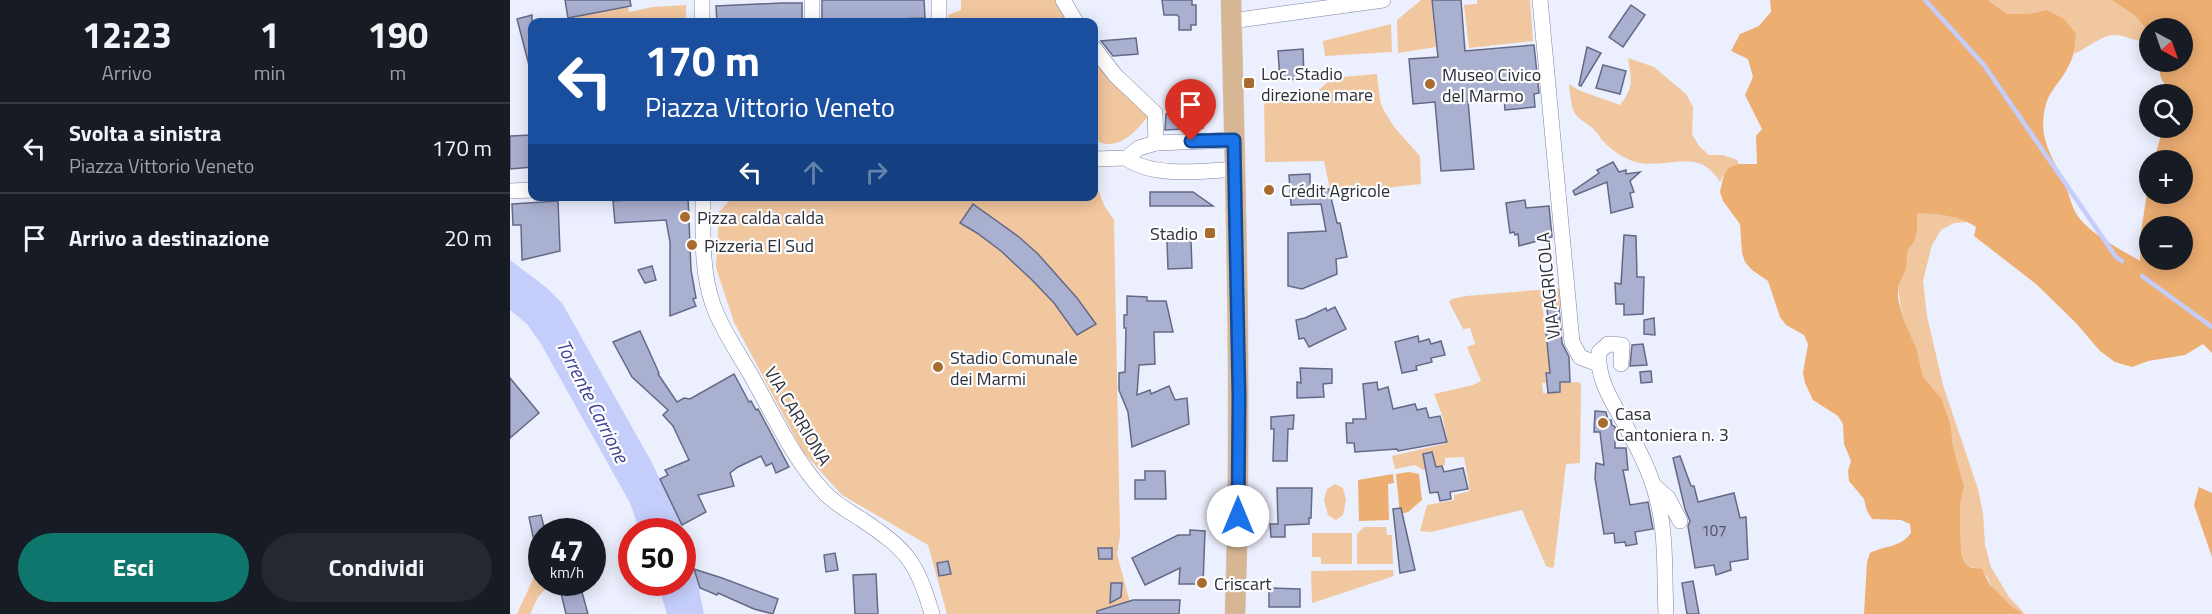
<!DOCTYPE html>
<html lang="it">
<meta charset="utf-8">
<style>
body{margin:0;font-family:"Titillium Web",sans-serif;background:#242831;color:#f1f3f6;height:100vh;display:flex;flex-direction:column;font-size:22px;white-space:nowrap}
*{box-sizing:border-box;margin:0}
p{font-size:20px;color:#9ea1a6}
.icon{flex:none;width:33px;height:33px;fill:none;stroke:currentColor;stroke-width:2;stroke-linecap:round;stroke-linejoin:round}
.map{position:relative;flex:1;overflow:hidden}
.details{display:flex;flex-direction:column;background:#171b24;width:510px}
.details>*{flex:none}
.guide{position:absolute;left:18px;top:18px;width:570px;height:183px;border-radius:12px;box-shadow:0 3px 15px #0003;background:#1a4fa0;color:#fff;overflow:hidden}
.needle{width:39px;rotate:140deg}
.controls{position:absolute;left:1629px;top:18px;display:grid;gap:12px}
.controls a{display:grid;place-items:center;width:54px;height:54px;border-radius:50%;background:#171b24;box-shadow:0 3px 15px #0003;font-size:30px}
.speed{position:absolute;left:18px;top:518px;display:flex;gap:12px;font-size:30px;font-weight:700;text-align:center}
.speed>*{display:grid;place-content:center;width:78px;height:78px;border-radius:50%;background:#171b24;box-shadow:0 3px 15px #0003;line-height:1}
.speed small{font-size:15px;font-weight:400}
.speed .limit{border:9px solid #d22;background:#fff;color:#111}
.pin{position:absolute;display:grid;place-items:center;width:51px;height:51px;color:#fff;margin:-62px -26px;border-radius:50% 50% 50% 0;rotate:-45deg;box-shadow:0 0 6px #0007}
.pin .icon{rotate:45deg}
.me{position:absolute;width:66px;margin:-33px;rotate:0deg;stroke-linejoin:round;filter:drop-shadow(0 0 4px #0008)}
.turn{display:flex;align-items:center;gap:21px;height:126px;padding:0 18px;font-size:27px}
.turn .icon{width:78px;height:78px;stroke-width:2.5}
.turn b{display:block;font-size:42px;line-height:51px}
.lanes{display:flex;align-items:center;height:57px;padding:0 18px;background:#0003;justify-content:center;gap:30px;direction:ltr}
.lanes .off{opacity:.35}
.eta{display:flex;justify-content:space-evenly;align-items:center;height:102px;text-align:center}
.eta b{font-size:36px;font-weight:700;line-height:42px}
.cta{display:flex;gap:12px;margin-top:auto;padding:12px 18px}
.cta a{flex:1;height:69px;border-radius:36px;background:#0f766e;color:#fff;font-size:24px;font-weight:700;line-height:69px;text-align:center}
.cta a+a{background:#242831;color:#f1f3f6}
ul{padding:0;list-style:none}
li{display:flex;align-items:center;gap:18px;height:90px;padding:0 18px;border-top:2px solid #363941}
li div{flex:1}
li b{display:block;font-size:22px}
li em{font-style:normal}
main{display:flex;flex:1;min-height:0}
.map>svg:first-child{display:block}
</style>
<main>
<section class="details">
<div class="eta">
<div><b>12:23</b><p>Arrivo</p></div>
<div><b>1</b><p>min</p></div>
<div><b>190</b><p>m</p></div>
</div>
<ul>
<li><svg class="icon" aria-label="left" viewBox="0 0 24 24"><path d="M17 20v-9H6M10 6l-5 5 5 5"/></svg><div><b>Svolta a sinistra</b><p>Piazza Vittorio Veneto</p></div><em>170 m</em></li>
<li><svg class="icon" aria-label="arrive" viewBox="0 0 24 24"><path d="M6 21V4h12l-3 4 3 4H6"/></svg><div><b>Arrivo a destinazione</b></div><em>20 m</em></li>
</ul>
<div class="cta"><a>Esci</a><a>Condividi</a></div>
</section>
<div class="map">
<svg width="1702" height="614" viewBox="0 0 1702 614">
<rect width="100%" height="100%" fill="#eceffd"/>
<g fill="#f1c79f">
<polygon points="451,0 550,0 562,22 440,22 438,15 451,10"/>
<polygon points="911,0 921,0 926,47 888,53 887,20"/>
<polygon points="967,0 1020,0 1023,41 959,48 954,5 967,4"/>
<path d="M1478,0H1601L1620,10L1634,23L1639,36V41C1625,43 1615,34 1603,35C1590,36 1576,49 1564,54L1566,34L1537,10L1517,14H1497Z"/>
<polygon points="176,5 176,22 59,22 58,19 118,7 119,12 143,7"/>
<polygon points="881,24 882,52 815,56 813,41"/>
<path d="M584,56L640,114C629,127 616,145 597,144C592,144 589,141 584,141Z"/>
<path d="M1118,58L1144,67L1176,94L1183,107L1182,134L1189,146L1199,155H1213L1227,160L1229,164C1218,168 1214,172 1210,182C1189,147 1161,168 1130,163C1118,161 1102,151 1094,142C1090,139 1089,134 1085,131C1080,124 1068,120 1064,112C1061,105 1060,93 1059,84L1068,90L1110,105C1125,86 1121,80 1118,58Z"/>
<polygon points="867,74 870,100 873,109 884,127 910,156 911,184 821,194 814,161 755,162 754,95 808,91 821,78"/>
<polygon points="584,179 594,205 604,220 610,536 607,554 623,614 437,614 418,545 332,495 293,452 224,322 210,280 206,267 209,212 219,201 251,196 584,196"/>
<path d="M1407,212L1442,216L1459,222L1444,223L1431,230L1422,245L1413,281L1417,316L1433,385L1468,489L1473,513L1475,545L1481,567L1499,597L1515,614C1500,607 1482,593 1477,576L1455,563L1451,554L1450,505L1454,486L1443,446L1441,426L1432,399L1413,378L1407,350L1392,315L1388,287L1396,269L1398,250L1404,242L1407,232Z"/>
<polygon points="1050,288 1052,307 1033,309 1038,358 1059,357 1059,362 1050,363 1050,373 1035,372 1036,383 1032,383 1033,393 1051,393 1051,383 1068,382 1071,384 1070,463 1056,464 1044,566 1042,568 1036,566 1012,510 921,532 910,531 917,505 944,500 944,495 960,491 954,457 935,458 935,465 914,470 905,465 885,469 882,456 938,443 932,415 924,394 963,385 971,381 957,347 965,344 960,328 953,329 939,302 942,299 956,296"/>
<polygon points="825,484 833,488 836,500 833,515 826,520 818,515 814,500 817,489"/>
<polygon points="854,527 876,527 877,535 882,535 883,564 847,564 847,534"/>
<polygon points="802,533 842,533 842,564 811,564 811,557 802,557"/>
<polygon points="31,566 32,582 42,582 28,597 20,614 7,614 24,577"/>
<polygon points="883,570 884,576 802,603 801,571"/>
</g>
<g fill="#edae72" fill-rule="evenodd">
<path d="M1260,0H1478L1497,14H1517L1537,10L1554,19L1566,34C1565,47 1564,58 1557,69C1551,81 1540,90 1536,104C1527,137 1541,154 1554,182C1560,195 1561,208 1570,219C1585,237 1610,249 1630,261L1631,232L1639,180L1640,194H1672V160H1644L1653,128H1672V94H1660L1651,78L1647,62H1672V28H1640L1639,36C1632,18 1618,10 1601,0H1702V353L1693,344L1675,355L1638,361L1622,367L1605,362L1590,351L1566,323L1526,284L1464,236L1466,227C1449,215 1427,214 1407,213V232L1404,242L1398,250L1396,269L1388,287V298L1392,315L1407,350L1413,377L1432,399L1441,426L1443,446L1454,486L1450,505L1451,554L1455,563L1462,568L1472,569L1480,585L1501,606L1514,614H1354L1357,562L1360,553C1376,545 1390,548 1401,533L1400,524L1391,520L1362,519L1357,511L1354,499L1339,481L1338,471L1341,461L1334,444L1333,424L1328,416L1303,400L1295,383L1293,373L1298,344L1294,335L1276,325L1270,317L1258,281L1242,270L1235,262L1232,253L1230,224L1213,201L1210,192L1214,174L1220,167L1229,164H1247L1246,136L1252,129L1235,95L1243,77L1238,59L1221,51L1230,34L1249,26L1261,12ZM1640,226H1672V260H1640Z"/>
<polygon points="899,472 909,474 912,500 898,512 890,514 886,474"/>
<polygon points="883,474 884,483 878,484 879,520 849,521 848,480"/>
<polygon points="1689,487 1702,493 1702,557 1684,505"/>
</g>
<polygon fill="#c5cdfa" points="0,260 37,288 52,303 142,463 173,527 181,550 194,614 157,614 147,582 172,582 172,531 130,531 120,503 31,344 17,324 0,310"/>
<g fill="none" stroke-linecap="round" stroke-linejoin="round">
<g stroke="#c5cdfa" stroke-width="4.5">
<polyline points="1415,0 1474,65 1606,257 1612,261"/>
<polyline points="1632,276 1702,327"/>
</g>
</g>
<g fill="#aab0d0" stroke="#646986" stroke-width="1.5">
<polygon points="55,0 120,0 121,6 58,18"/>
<polygon points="312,0 414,0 415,18 388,19 388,22 312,22"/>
<polygon points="652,0 682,0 682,5 686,5 686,25 681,25 681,30 669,30 669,17 667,15 654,15"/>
<polygon points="922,0 951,0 955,51 1024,45 1029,93 1024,94 1025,107 995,110 994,97 958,101 964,169 931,171 925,102 903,104 899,59 928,57"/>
<polygon points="271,3 292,3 292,22 207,22 206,6"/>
<polygon points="1121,5 1135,15 1113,47 1099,37"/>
<polygon points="22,15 22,64 19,65 7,19"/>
<polygon points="626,38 628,54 603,56 591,41"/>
<polygon points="1077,47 1091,53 1071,86 1069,85"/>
<polygon points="793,49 794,79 770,80 768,51"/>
<polygon points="1093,65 1116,71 1110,94 1086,88"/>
<polygon points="677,99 692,99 693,128 655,130 656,114 667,113 667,109 677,108"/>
<polygon points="22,135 22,167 0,169 0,136"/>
<polygon points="1103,162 1109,172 1116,170 1116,174 1130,172 1120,181 1124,192 1120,193 1123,207 1101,213 1097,182 1065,195 1063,191 1089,173 1087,170"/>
<polygon points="800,174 800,183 803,183 803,190 819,189 827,223 830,223 837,257 826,259 827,274 792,289 778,286 778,233 816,231 811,204 781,205 779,175"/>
<polygon points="640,192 683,192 703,206 640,206"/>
<polygon points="178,196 181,270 186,298 183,299 186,306 160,316 160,242 156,220 105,223 103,201"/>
<polygon points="1015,200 1016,208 1039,206 1042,237 1009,246 1008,234 1005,235 1004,232 1000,233 996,203"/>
<polygon points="48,201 50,251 12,260 11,225 3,225 2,204"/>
<polygon points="463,204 509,237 528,254 567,298 586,324 567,335 544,303 522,280 491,251 467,233 450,223"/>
<polygon points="1114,235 1126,236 1127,277 1134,277 1133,314 1114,315 1114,304 1106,304 1105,283 1111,284"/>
<polygon points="657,241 681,241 682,268 658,269"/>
<polygon points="142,266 146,280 135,283 128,270"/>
<polygon points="617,296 637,297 637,301 656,301 663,332 644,332 645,364 629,365 627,395 640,390 641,394 659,386 665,400 677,398 679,424 622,447 618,412 609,390 609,373 615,372 616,328 614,328 614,315 617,315"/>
<polygon points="825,307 836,329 799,347 794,338 789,339 786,320 795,318 816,308 817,311"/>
<polygon points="1049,308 1052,343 1059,357 1060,382 1050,382 1050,392 1038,393 1036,373 1040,373 1036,332 1040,332 1037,309"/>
<polygon points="1144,318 1145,335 1134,334 1134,320"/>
<polygon points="130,331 149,373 148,374 167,402 174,398 180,399 224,374 239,402 241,401 246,410 248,409 279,467 266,473 262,463 256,466 251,456 228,467 220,473 224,486 188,495 196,512 172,525 150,479 158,475 155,470 179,460 163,426 153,415 158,410 122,377 103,342"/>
<polygon points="908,336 909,342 919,339 921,344 931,341 935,355 921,358 922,362 906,366 907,370 892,373 885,342"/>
<polygon points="1133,344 1137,365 1120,366 1122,345"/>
<polygon points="790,368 822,369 822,383 813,384 814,397 787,398 787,382 791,383"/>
<polygon points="1141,371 1142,382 1131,383 1130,372"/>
<polygon points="0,378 29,413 0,438"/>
<polygon points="867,382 868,390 878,387 883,409 905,404 907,410 916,408 919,418 930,416 937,442 888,451 887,449 845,452 844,443 837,443 836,423 843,423 843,419 856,419 853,384"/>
<polygon points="1085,411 1096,412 1098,420 1101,420 1102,425 1105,427 1105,448 1116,448 1118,470 1113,470 1120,505 1138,502 1143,529 1125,532 1127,544 1116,546 1115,542 1105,543 1104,533 1094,534 1085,478 1086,463 1094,465 1090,432 1084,432"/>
<polygon points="784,415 783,429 778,429 777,461 763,461 764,429 761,429 761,417"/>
<polygon points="922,452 926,467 932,466 934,472 953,468 958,489 940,492 941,499 930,501 928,492 920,493 913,454"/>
<polygon points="1170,456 1181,486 1184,486 1188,502 1224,493 1230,518 1236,517 1238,559 1220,562 1221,570 1206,575 1204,565 1185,568 1178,526 1180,521 1175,509 1163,458"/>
<polygon points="635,471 655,471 656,499 625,499 625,480 635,480"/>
<polygon points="767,488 802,488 801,518 799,518 799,524 775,525 775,537 761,537 760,524 768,524"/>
<polygon points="891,508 905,570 890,573 883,509"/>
<polygon points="31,515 35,531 32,531 32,555 27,556 19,517"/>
<polygon points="680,530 695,531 693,584 669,584 670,568 635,585 622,558 668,535 680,535"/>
<polygon points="588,548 602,548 602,559 589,559"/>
<polygon points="325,553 328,570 316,572 314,555"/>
<polygon points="438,561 441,574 429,576 427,563"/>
<polygon points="184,569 212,578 268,599 263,614 244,609 208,593 207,595 190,588"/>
<polygon points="366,574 368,614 345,614 343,575"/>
<polygon points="1183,581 1189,614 1177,614 1172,583"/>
<polygon points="601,583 612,583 611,597 600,603"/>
<polygon points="70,585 78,614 56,614 51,593"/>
<polygon points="759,588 790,589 790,607 759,607"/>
<polygon points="623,600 670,600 669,614 587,614 587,611"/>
</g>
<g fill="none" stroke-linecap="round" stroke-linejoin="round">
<defs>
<g id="minor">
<polyline points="302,0 302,22"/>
<polyline points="429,0 429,22"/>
<polyline points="553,0 566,22"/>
<polyline points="1030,0 1062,342 1070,357 1088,364"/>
<polyline points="721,21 873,0"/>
<polyline points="192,22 192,0"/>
<polyline points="584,48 605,75 645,113 646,143"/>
<path d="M616,158C642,178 694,171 726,169"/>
<polyline points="584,159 616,158 629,148 646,143 724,140"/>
<polyline points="0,191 22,190"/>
<path d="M193,196C193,233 191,270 203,305C212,330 229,354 242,377C264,416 284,460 314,492C325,504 338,511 351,519C397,550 406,560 422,614"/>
<path d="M1111,364L1112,345L1098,344L1089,352C1086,383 1108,409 1121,436C1131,454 1141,475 1146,495C1157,532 1154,576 1156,614"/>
<polyline points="1143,485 1158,498 1170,521"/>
</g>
<path id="major" d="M721,0C726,205 732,409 725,614"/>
</defs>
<use href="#minor" stroke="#7e83a1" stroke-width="16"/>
<use href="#major" stroke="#d1d1d4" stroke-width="21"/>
<use href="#minor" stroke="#fff" stroke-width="15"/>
<use href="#major" stroke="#d7b694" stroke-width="20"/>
</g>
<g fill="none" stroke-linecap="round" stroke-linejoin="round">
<defs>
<polyline id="route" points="681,141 724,140 729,396 728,516"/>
</defs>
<use href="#route" stroke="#114b97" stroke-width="15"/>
<use href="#route" stroke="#1a73e8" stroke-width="10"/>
</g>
<g fill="#a86d2e" stroke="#fdfdfd" stroke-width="2">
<rect x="733" y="77" width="12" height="12" rx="3"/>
<circle cx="920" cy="84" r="6"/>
<circle cx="759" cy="190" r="6"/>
<circle cx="175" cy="217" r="6"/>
<rect x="694" y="227" width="12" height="12" rx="3"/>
<circle cx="182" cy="245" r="6"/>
<circle cx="428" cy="367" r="6"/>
<circle cx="1093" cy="423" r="6"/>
<circle cx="692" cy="583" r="6"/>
</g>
<g text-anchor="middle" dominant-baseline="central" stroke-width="4.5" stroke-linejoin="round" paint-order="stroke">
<g font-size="15" fill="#4c5061">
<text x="1204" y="530">107</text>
</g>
<g font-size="18" fill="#2d303c" stroke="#fdfdfd" text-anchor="start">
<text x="751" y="73">Loc. Stadio<tspan x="751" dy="21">direzione mare</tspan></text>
<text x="932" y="74">Museo Civico<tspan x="932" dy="21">del Marmo</tspan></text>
<text x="771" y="190">Crédit Agricole</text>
<text x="187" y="217">Pizza calda calda</text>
<text x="688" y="233" text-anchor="end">Stadio</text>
<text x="194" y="245">Pizzeria El Sud</text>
<text x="440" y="357">Stadio Comunale<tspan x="440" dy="21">dei Marmi</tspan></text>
<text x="1105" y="413">Casa<tspan x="1105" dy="21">Cantoniera n. 3</tspan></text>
<text x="704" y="583">Criscart</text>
</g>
<g font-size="18" fill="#2d303c" stroke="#fdfdfd">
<text transform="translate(1038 286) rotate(-96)">VIA AGRICOLA</text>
<text transform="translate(288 416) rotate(59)">VIA CARRIONA</text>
</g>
<g font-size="20" font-style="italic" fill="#3f4196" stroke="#fdfdfd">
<text transform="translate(83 401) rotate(63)">Torrente Carrione</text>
</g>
</g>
</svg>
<div class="controls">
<a><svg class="needle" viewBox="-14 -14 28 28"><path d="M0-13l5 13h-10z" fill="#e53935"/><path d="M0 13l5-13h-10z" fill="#9ea1a6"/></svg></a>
<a><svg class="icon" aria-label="search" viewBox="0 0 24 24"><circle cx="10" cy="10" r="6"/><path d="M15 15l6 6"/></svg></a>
<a>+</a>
<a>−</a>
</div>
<div class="speed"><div>47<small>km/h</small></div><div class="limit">50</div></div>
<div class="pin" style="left:681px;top:141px;background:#d93025"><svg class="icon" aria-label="arrive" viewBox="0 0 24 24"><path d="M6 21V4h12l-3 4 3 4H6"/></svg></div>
<svg class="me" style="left:728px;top:516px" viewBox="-20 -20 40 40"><circle r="19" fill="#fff"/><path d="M0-13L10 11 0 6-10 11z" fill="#1a73e8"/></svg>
<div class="guide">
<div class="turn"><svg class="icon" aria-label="left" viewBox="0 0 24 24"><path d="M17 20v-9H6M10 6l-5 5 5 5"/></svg><div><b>170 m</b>Piazza Vittorio Veneto</div></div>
<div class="lanes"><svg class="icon" aria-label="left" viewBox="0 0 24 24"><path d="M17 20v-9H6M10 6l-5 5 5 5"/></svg><svg class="icon off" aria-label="ahead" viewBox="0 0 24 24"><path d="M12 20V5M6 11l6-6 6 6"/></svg><svg class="icon off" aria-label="right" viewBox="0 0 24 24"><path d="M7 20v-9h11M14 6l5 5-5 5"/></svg></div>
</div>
</div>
</main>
